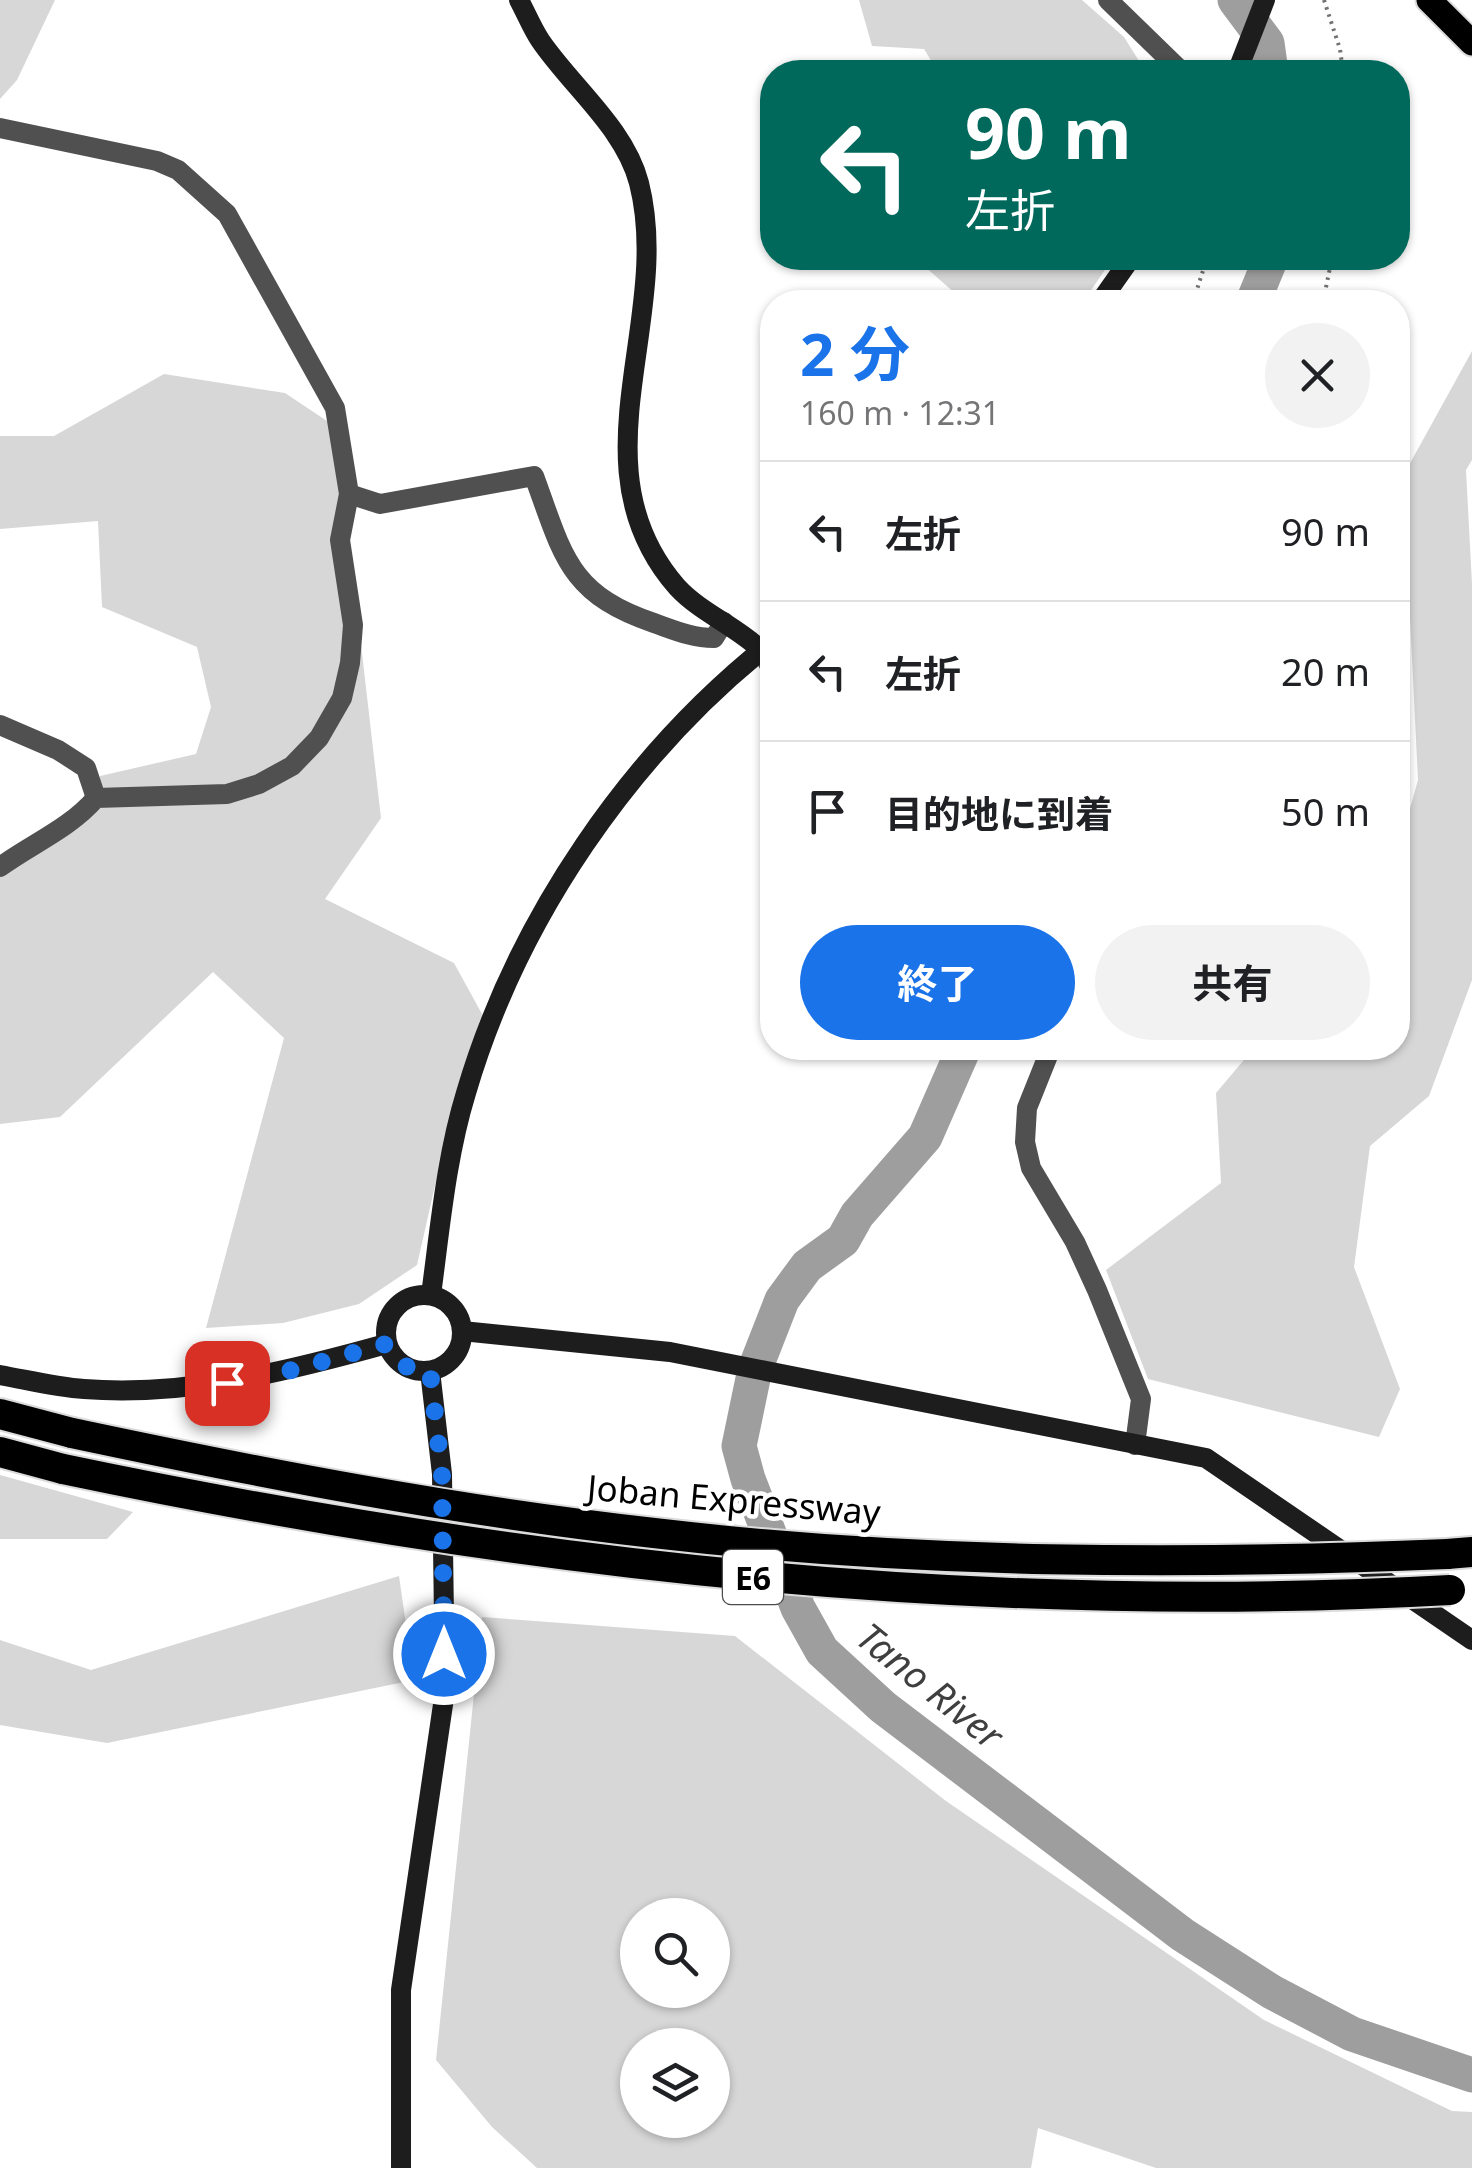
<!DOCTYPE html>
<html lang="ja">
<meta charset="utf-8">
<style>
body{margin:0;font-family:"Noto Sans","Noto Sans JP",sans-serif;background:#f2f2f2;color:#202124;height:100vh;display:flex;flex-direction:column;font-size:38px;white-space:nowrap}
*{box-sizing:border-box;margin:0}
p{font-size:32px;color:#757577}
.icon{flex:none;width:55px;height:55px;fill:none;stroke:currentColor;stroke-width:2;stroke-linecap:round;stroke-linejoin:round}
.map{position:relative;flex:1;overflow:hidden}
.side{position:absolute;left:760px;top:290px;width:650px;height:770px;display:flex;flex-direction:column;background:#fff;border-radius:40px;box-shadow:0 2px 8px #0004}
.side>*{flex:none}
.banner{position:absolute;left:760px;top:60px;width:650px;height:210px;border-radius:40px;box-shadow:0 2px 8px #0004;background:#00695c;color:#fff;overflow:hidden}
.controls{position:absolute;left:620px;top:1898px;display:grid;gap:20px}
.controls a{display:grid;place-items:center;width:110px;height:110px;border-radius:50%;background:#fff;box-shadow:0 2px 8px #0004;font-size:50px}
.pin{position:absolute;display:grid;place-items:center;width:85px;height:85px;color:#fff;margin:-42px;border-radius:20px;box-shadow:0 5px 15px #0006}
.me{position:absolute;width:110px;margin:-55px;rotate:0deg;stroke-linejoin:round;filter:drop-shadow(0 0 8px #0008)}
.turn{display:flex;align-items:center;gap:35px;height:210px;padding:0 40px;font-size:45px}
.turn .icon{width:130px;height:130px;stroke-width:2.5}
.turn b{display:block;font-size:70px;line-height:85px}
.round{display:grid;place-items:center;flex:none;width:105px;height:105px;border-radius:52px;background:#f2f2f2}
.summary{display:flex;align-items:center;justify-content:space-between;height:170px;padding:0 40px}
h1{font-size:60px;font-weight:700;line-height:75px;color:#1a73e8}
.action{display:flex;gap:20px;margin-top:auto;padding:20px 40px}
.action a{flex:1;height:115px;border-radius:60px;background:#1a73e8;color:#fff;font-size:40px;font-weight:700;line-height:115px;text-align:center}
.action a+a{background:#f2f2f2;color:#202124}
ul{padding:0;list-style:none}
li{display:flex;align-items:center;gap:30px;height:140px;padding:0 40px;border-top:2px solid #e0e0e0}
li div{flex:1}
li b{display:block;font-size:38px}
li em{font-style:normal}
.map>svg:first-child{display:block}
</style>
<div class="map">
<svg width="1472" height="2168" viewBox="0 0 1472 2168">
<rect width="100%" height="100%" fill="#fff"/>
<g fill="#d7d7d7" fill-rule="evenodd">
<polygon points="0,0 55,0 17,80 0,99"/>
<polygon points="859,0 1082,0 1124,37 1146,72 938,72 924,49 872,46"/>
<polygon points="915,258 1113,258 1083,302 965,302"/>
<polygon points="1472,351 1472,460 1466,470 1472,584 1472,980 1429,1096 1370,1146 1354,1267 1400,1389 1379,1437 1148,1379 1106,1270 1221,1183 1216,1093 1254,1048 1398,1048 1398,851 1418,780 1403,476"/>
<path d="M164,374L285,393L336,427L381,818L325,899L454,963L482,1014L456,1093L417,1265L359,1304L283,1323L206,1328L284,1038L213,972L60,1117L0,1124V876C31,852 67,838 96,811L100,776L196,754L211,707L197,647L102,607L98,521L0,529V436H54Z"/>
<polygon points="0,1475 133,1512 107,1539 0,1539"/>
<polygon points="399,1576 414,1680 107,1743 0,1725 0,1640 91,1670"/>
<path d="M482,1617L735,1636L946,1801L1264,2020L1452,2111L1472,2112V2168H1156L1038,2128L1031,2168H537L492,2127L436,2060ZM712,1915V1990H638V1915ZM712,2045V2120H638V2045Z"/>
</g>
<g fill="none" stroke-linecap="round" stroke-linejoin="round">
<g stroke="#9e9e9e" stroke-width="35">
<polyline points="1235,0 1267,43 1271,72"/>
<polyline points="1253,302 1271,258"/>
<polyline points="964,1048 925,1137 857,1215 843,1240 807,1266 782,1300 755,1369 739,1446 748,1479 798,1608 822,1651 883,1707 1183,1935 1272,1992 1352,2034 1472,2075"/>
</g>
<defs>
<polyline id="primary" points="1429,0 1472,43"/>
<g id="highway">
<polyline points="0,1414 72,1433"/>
<polyline points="0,1452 63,1469"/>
<polyline points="1447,1554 1472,1552"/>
</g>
</defs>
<use href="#primary" stroke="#dbdbdb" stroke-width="29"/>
<use href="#highway" stroke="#dbdbdb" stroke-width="34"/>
<g stroke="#727272" stroke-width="4" stroke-dasharray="2.5 5" stroke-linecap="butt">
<polyline points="1324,0 1340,49 1343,72"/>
<polyline points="1193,302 1207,258"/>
<polyline points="1323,302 1332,258"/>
</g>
<g stroke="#505050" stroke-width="20">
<polyline points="1108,0 1182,72"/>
<path d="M0,128L157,161L178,170L227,214L335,408L349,494L340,540L353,625L350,663L342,698L319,738L292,766L259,784L227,794L96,798C69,829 33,843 0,867"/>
<path d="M349,494L380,504L534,476C563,555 568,594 654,623C674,630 692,638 714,638L724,622"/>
<polyline points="761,650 772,670"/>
<polyline points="0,725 58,750 86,768 96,798"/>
<polyline points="1051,1048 1027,1108 1025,1142 1031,1168 1075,1242 1097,1290 1141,1399 1135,1445"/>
</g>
<g stroke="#1d1d1d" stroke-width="20">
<path d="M519,0C526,13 532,28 540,40C571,86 625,128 639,183C674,320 571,466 677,587C701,613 736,626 761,650"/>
<polyline points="1237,72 1265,0"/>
<polyline points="1100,302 1131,258"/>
<circle cx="424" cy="1333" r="38"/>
<path d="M431,1295C440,1229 446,1158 466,1093C517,919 630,754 772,642"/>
<polyline points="462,1331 670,1352 1206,1458 1472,1640"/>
<path d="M0,1375C28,1380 56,1387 84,1389C186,1397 289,1371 386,1344"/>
<polyline points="401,2168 401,1990 445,1691 442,1474 430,1371"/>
</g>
<use href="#primary" stroke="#000" stroke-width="25"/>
<use href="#highway" stroke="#000" stroke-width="30"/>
<defs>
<g id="highway-bridge">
<path d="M72,1433C265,1474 457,1511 654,1533C916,1564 1183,1565 1447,1554"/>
<path d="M63,1469C526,1566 977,1616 1450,1590"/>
</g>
</defs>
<use href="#highway-bridge" stroke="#dbdbdb" stroke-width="34" stroke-linecap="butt"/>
<use href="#highway-bridge" stroke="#000" stroke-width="30"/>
</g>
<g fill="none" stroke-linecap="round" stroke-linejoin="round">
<polyline stroke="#1a73e8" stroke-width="18" stroke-dasharray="0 32.4" points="227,1383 292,1370 386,1344 408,1368 430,1371 442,1474 444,1654"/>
</g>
<g text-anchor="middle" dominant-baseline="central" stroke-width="9" stroke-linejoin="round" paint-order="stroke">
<rect fill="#fff" stroke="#4c4c4c" stroke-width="2.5" x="723" y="1550" width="60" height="54" rx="8"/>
<g font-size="32" font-weight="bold" fill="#000">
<text x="753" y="1577">E6</text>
</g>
<g font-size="35" fill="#000" stroke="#fff">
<text transform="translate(734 1499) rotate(5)">Joban Expressway</text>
</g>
<g font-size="38" font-style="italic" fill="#3f3f3f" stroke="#fff">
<text transform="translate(931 1685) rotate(39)">Tano River</text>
</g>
</g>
</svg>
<div class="controls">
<a><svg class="icon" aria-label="search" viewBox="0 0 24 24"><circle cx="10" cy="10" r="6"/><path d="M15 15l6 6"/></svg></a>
<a><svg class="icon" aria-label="layers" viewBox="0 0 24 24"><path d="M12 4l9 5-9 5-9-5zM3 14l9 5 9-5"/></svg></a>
</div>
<div class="pin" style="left:227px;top:1383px;background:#d93025"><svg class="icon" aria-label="arrive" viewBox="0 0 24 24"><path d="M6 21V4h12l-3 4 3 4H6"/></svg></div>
<svg class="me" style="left:444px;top:1654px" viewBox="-20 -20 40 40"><circle r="17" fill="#1a73e8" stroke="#fff" stroke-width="3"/><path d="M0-11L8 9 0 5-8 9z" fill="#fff"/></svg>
<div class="banner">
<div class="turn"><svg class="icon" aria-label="left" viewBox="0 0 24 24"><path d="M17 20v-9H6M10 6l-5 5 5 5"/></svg><div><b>90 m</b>左折</div></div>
</div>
<section class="side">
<div class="summary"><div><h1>2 分</h1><p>160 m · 12:31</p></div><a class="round"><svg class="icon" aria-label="close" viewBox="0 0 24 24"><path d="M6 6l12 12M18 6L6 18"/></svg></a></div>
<ul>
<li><svg class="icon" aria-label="left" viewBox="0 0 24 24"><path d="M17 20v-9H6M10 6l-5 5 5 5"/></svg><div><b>左折</b></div><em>90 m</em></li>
<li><svg class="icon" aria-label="left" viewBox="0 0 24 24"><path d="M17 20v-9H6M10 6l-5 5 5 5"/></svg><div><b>左折</b></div><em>20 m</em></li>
<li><svg class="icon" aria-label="arrive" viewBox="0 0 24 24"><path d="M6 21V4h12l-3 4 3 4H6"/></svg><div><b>目的地に到着</b></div><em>50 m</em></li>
</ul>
<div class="action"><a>終了</a><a>共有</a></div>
</section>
</div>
